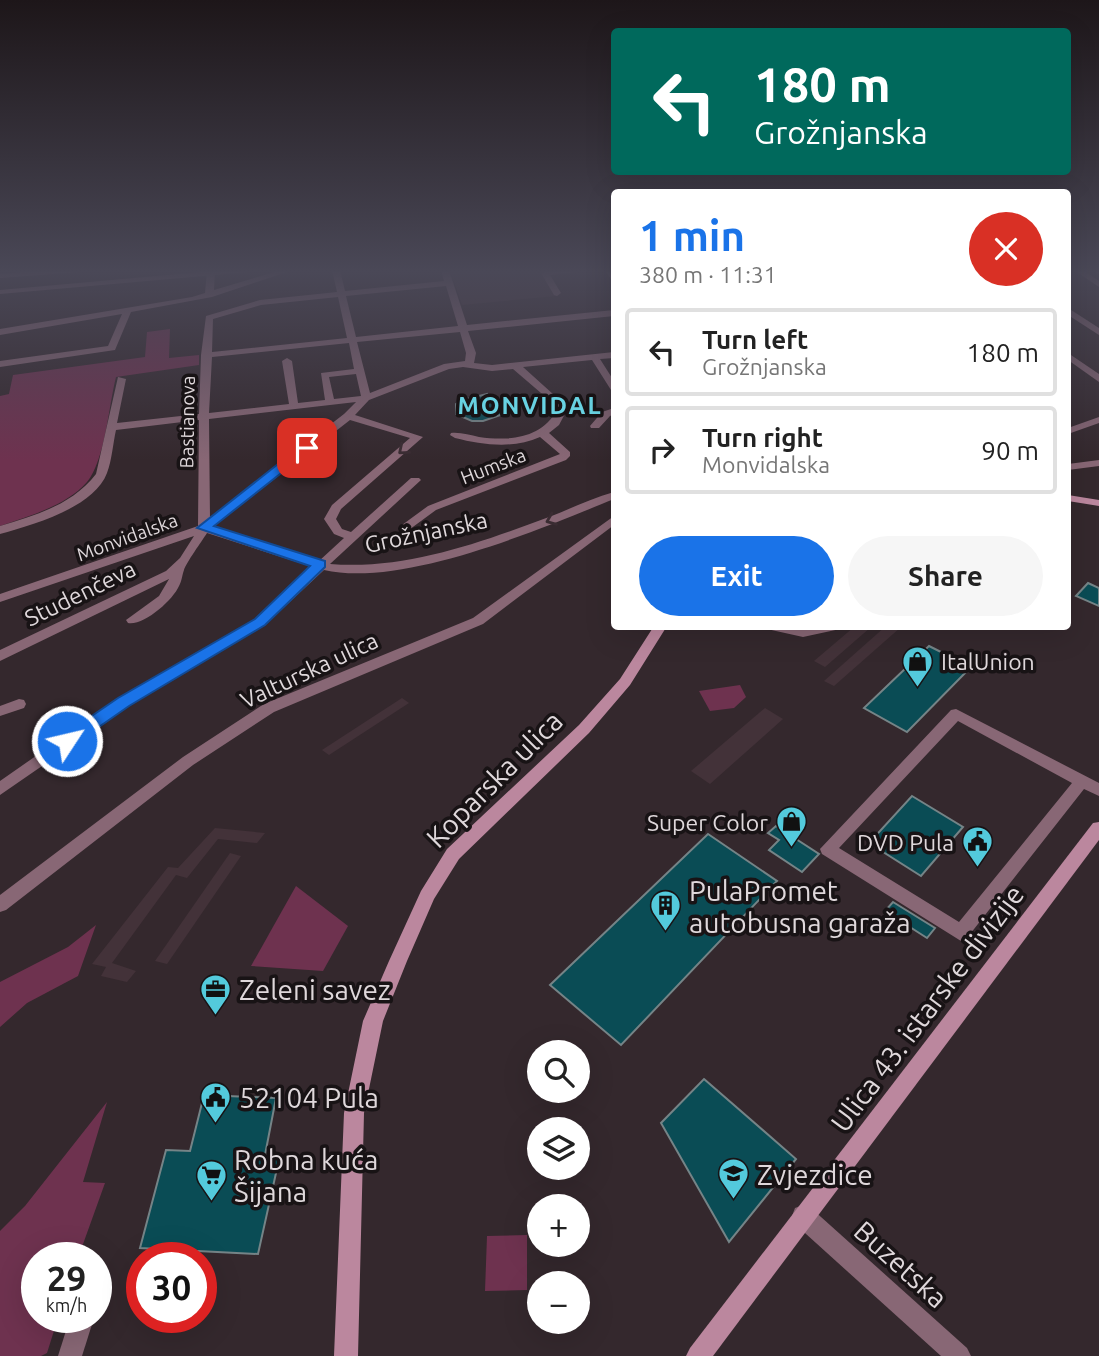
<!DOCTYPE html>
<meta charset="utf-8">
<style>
body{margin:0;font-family:Ubuntu,sans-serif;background:#f6f6f6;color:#222;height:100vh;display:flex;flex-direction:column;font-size:26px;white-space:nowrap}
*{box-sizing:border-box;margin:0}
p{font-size:23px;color:#767676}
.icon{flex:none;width:38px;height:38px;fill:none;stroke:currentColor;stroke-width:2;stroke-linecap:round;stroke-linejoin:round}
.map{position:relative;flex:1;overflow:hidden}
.sheet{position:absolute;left:611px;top:189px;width:460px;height:441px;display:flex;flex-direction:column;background:#fff;border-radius:7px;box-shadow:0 7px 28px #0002}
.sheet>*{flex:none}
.hud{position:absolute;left:611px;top:28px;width:460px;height:147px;border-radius:7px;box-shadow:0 7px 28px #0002;background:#00695c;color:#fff;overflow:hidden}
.tools{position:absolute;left:527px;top:1040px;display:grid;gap:14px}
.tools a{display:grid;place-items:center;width:63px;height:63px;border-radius:50%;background:#fff;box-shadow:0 7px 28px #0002;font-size:35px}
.speed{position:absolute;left:21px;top:1242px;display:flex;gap:14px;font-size:35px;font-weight:700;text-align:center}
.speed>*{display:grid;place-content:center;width:91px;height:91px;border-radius:50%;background:#fff;box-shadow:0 7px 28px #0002;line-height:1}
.speed small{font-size:18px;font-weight:400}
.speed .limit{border:10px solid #d22;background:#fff;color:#111}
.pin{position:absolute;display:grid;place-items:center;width:60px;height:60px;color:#fff;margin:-30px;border-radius:14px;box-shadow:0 4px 10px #0006}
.me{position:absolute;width:77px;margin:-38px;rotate:55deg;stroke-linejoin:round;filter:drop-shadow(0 0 5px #0008)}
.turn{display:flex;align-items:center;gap:24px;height:147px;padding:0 28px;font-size:32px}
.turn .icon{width:91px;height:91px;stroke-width:2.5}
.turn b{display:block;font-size:49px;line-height:60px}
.round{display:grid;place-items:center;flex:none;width:74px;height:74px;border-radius:37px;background:#f6f6f6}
.summary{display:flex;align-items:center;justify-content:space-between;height:119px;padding:0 28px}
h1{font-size:42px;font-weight:700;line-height:52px;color:#1a73e8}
.primary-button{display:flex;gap:14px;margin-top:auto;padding:14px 28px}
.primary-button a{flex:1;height:80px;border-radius:42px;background:#1a73e8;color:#fff;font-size:28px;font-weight:700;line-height:80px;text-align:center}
.primary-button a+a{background:#f6f6f6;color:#222}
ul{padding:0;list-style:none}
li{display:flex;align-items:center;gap:21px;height:88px;margin:0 14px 10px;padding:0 14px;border:4px solid #e0e0e0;border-radius:7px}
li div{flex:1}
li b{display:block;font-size:26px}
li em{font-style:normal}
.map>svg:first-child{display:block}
</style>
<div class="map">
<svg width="1099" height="1356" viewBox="0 0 1099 1356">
<rect width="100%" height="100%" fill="#34282d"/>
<g fill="#433239">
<polygon points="450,270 563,270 542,272 556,296 462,305"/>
<polygon points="886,626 901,627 834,686 824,681"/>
<polygon points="854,627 871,627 825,667 814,661"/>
<polygon points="402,698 409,703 329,755 322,750"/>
<polygon points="765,708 783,719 710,784 691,771"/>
<polygon points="215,828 265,833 257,843 218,839 187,878 176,875 112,963 136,971 127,982 101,976 106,967 92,964 168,867 178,868"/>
<polygon points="230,853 241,856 167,964 155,961"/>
</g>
<g fill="#6e324f">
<path d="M170,329L169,358L199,355V365L116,377C109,404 105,461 87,482C66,506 29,516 0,526V396L9,394L13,375L145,357L147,332Z"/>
<polygon points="740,685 746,697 734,708 710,711 699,691"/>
<polygon points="296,886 348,926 323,971 251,966"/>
<polygon points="96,925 78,976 27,1003 0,1027 0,982 68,947"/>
<polygon points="107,1102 83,1182 105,1183 78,1258 37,1258 37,1318 58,1318 47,1353 41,1356 0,1356 0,1231 25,1206"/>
<polygon points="527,1235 527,1290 485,1291 487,1236"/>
</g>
<g fill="#0a4c55" stroke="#758487" stroke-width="2">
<polygon points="487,394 488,399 499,399 498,404 512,404 500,415 483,421 472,421 456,414 456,404 463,400"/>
<polygon points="1088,583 1099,588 1099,606 1076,596"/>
<polygon points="929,646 971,667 907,732 864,708"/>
<polygon points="912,796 963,827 921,876 869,843"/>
<polygon points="776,826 819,854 802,872 769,850 779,840 768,833"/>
<polygon points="708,834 777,881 621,1045 550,985"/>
<polygon points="893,902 935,928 927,938 885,911"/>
<polygon points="704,1079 796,1159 729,1242 661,1123"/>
<polygon points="204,1095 276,1098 265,1155 280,1155 258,1254 140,1248 166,1150 190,1151"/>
</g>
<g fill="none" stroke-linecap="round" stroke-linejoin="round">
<g fill="#886775" fill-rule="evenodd">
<polygon points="50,270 84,270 80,272 0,278 0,274"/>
<polygon points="207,270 215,270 214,290 281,270 293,270 212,297 131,312 115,350 0,367 0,361 108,346 122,314 0,335 0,329 192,297 205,293"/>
<path d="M332,270H340L345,291L444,281L441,270H449L467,325L614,310V316L468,331L476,353L474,363L492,365L614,352V358L600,359L614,381V391L611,390L592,360L523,367L564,404L567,410L559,425L549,433L570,452V456L566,460L436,510L406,532L400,528L402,525L428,506L560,454L540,437C514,449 483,445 455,438L450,435L451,433C460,432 470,435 479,437C509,441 541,439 557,410L555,405L513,369L492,371L463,367L449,369L369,400L355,415L423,437L341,509L336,519L342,529L351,532L411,478H419L421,480L330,564C406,570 479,543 549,517C570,509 592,498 614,492V499C541,529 402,588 324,570L265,625L129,706L0,795V781L119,698L255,619L312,567L207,533C202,541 186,563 184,570C182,575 182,581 179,586C173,600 144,626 128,623L126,620L159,596L169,579L0,661V650L166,571L180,558L194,536L0,602V594L198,526L199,420L116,430C113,443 112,460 107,473C94,508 32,525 0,534V526C36,515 72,505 96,474L118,377L126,379L117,423L199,414L201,355L206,316L260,300L337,292ZM446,286L458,326L356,337L346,296ZM338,297L347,338L212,352L213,319L261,305ZM460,332L466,353L465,361L444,364L370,393L357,342ZM349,343L354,369L321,373L325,400L298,403L292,361L287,358L282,361L289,404L209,413L212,357ZM356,374L361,396L334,399L329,377ZM356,402L344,414L210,518L209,419ZM350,420L410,438L332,505L324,519L334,534L344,538L319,561L213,527Z"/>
<polygon points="553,270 582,270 578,272 550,275 561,293 557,296 554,295 541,273"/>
<polygon points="1074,270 1083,270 1099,281 1099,287"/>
<polygon points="1091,270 1099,270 1099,274"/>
<polygon points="1068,308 1099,328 1099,335 1068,315"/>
<polygon points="1068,353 1099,374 1099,382 1068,360"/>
<polygon points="614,408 614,414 610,416 599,428 591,428 590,426 602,412"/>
<polygon points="1099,417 1099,423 1068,434 1068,428"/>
<polygon points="1099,460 1099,466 1068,470 1068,464"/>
<polygon points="766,626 803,629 841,626 840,629 803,637 767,629"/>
<polygon points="19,699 24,700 26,704 24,708 0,716 0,706"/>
<path d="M956,709L1099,783V796L1084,789L967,938L961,941L822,854L820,849L951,710ZM958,721L1072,783L959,922L839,848Z"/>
<polygon points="803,1205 811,1208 967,1348 971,1356 941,1356 795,1224 792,1216 795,1208"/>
<polygon points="70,1318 94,1318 82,1356 58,1356"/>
</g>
<g fill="#886775" fill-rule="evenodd">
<polygon points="223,270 253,270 249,272 0,294 0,290"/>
<polygon points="614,516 614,525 483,624 274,712 193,765 6,910 0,912 0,895 183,757 264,704 473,618"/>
</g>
<g fill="#bb879e" fill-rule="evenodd">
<polygon points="605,270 613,270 614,279 611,279"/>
<polygon points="1068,495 1099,500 1099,506 1068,501"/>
<polygon points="654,626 667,626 630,685 589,733 459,859 434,899 407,961 383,1021 364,1113 358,1356 334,1356 344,1113 363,1021 389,961 421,891 447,849 579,725 620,679"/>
<polygon points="1099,822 1099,840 713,1356 686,1356 690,1348 1093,823"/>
</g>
</g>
<defs><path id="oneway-chevron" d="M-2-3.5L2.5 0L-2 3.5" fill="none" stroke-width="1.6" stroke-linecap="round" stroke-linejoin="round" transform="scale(1.75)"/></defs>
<g stroke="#3a2c32">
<use href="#oneway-chevron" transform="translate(403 450) rotate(140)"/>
<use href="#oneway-chevron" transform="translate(551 520) rotate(158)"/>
</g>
<linearGradient id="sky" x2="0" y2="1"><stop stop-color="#1d1619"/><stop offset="0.59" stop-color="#4a4857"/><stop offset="1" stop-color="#4a4857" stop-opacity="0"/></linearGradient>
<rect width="1099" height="460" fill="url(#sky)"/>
<polygon fill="#1a73e8" stroke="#114b97" stroke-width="2" points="302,445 313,448 214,526 325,561 325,567 265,625 129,706 73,745 61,745 59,741 61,737 118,698 255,619 310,566 197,528"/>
<defs>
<symbol id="shop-pin" viewBox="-11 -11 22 30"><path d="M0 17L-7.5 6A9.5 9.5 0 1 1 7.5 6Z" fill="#53cadc" stroke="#181315"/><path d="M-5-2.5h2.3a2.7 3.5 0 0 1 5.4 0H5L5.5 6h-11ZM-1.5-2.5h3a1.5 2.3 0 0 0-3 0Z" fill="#111"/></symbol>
<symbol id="civic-pin" viewBox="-11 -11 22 30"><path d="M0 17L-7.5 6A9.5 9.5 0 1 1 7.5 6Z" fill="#53cadc" stroke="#181315"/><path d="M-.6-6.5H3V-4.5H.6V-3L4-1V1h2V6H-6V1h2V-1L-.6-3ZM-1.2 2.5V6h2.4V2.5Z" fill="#111"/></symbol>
<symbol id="building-pin" viewBox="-11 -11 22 30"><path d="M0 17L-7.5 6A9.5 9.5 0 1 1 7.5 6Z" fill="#53cadc" stroke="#181315"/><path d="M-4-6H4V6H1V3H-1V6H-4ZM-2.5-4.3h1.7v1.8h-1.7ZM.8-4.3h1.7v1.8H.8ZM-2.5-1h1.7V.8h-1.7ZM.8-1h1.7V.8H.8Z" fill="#111"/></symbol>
<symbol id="office-pin" viewBox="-11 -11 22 30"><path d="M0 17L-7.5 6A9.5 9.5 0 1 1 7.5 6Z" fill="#53cadc" stroke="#181315"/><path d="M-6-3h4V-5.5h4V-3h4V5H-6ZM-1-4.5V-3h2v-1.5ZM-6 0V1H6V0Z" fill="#111"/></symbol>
<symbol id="school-pin" viewBox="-11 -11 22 30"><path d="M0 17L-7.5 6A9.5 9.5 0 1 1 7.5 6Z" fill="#53cadc" stroke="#181315"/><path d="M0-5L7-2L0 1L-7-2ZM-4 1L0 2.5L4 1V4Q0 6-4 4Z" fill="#111"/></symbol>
<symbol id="supermarket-pin" viewBox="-11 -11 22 30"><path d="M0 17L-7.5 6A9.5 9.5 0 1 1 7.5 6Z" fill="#53cadc" stroke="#181315"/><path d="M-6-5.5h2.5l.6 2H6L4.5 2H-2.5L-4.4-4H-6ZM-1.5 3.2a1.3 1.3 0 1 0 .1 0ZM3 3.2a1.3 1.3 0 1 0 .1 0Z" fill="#111"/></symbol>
</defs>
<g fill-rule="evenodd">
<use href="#shop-pin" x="900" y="644" width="35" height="47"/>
<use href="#shop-pin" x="774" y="804" width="35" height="47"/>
<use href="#civic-pin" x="960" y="824" width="35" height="47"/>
<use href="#building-pin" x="648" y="888" width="35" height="47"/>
<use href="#office-pin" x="198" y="972" width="35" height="47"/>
<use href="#civic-pin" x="198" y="1080" width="35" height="47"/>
<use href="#school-pin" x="716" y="1156" width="35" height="47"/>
<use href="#supermarket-pin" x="194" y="1158" width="35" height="47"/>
</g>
<g text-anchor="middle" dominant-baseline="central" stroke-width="7" stroke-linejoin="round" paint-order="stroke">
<g font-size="19" fill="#dfd8db" stroke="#181315">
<text transform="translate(187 422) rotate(-89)">Bastianova</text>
<text transform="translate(493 466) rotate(-21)">Humska</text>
<text transform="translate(127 537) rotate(-20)">Monvidalska</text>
</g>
<g font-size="23" fill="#dfd8db" stroke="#181315">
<text transform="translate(426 532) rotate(-12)">Grožnjanska</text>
<text transform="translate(80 593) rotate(-26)">Studenčeva</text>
<text transform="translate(309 670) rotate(-25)">Valturska ulica</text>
</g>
<g font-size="23" fill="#dfd8db" stroke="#181315" text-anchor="end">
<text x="941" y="661" text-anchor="start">ItalUnion</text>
<text x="768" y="822">Super Color</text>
<text x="954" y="842">DVD Pula</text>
</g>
<g font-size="24" font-weight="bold" letter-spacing="2" fill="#68d2e2" stroke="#181315">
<text x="530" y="405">MONVIDAL</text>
</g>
<g font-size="28" fill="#dfd8db" stroke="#181315">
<text transform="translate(494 779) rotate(-45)">Koparska ulica</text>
<text transform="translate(927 1008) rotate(-53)">Ulica 43. istarske divizije</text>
<text transform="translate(901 1264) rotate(42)">Buzetska</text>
</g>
<g font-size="28" fill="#dfd8db" stroke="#181315" text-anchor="start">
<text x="689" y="890">PulaPromet<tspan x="689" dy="32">autobusna garaža</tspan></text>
<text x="239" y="989">Zeleni savez</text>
<text x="239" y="1097">52104 Pula</text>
<text x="234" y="1159">Robna kuća<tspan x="234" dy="32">Šijana</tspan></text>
<text x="757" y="1174">Zvjezdice</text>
</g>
</g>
</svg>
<div class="tools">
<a><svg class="icon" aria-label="search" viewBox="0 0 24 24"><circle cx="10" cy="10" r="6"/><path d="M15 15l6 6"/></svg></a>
<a><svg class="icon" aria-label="layers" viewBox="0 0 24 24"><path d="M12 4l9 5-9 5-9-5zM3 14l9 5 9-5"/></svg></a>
<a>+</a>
<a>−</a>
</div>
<div class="speed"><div>29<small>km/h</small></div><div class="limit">30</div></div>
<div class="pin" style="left:307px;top:448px;background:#d93025"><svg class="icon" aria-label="arrive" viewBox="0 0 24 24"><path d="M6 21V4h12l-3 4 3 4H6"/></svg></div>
<svg class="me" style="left:67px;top:741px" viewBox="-20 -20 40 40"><circle r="17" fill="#1a73e8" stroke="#fff" stroke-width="3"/><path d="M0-11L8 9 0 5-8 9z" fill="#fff"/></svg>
<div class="hud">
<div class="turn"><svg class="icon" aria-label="left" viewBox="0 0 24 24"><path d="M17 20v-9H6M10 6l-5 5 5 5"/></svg><div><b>180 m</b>Grožnjanska</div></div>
</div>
<section class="sheet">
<div class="summary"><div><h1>1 min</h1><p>380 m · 11:31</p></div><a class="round" style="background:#d93025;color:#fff"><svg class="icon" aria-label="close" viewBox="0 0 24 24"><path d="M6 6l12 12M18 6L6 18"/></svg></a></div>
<ul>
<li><svg class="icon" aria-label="left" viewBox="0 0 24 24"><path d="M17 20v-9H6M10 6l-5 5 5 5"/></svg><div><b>Turn left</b><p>Grožnjanska</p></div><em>180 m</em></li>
<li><svg class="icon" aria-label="right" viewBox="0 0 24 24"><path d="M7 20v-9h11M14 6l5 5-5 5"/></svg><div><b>Turn right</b><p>Monvidalska</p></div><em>90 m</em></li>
</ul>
<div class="primary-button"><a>Exit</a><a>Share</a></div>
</section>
</div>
